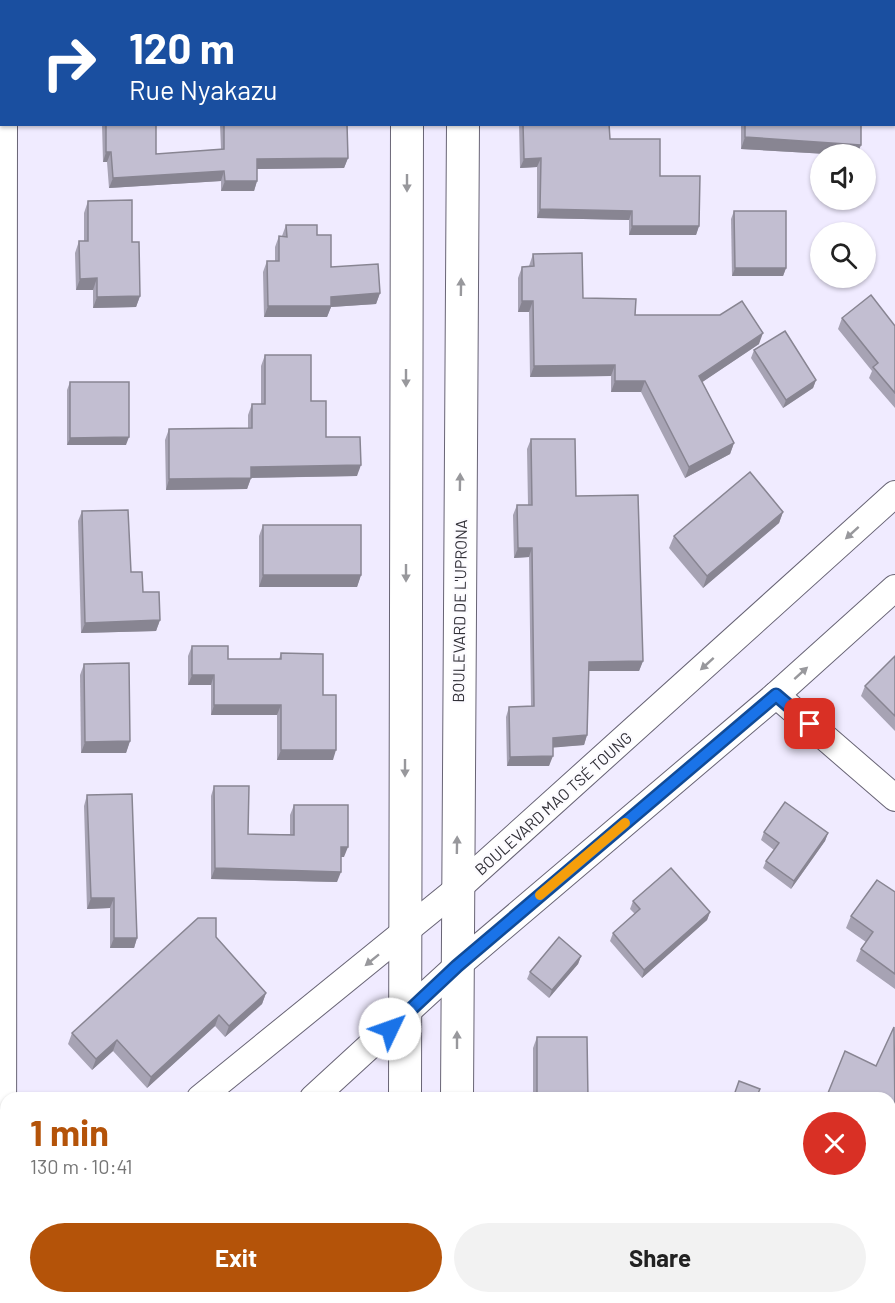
<!DOCTYPE html>
<meta charset="utf-8">
<style>
body{margin:0;font-family:Barlow,sans-serif;background:#f2f2f2;color:#222;height:100vh;display:flex;flex-direction:column;font-size:22px;white-space:nowrap}
*{box-sizing:border-box;margin:0}
p{font-size:20px;color:#767676}
.icon{flex:none;width:33px;height:33px;fill:none;stroke:currentColor;stroke-width:2;stroke-linecap:round;stroke-linejoin:round}
.map{position:relative;flex:1;overflow:hidden}
.sheet{position:absolute;left:0px;top:1092px;width:896px;height:212px;display:flex;flex-direction:column;background:#fff;border-radius:18px 18px 0 0;box-shadow:0 2px 4px #0004}
.sheet>*{flex:none}
.guide{position:absolute;left:0px;top:0px;width:896px;height:126px;box-shadow:0 2px 4px #0004;background:#1a4fa0;color:#fff;overflow:hidden}
.buttons{position:absolute;left:810px;top:144px;display:grid;gap:12px}
.buttons a{display:grid;place-items:center;width:66px;height:66px;border-radius:50%;background:#fff;box-shadow:0 2px 4px #0004;font-size:30px}
.pin{position:absolute;display:grid;place-items:center;width:51px;height:51px;color:#fff;margin:-26px;border-radius:12px;box-shadow:0 3px 9px #0006}
.me{position:absolute;width:66px;margin:-33px;rotate:48deg;stroke-linejoin:round;filter:drop-shadow(0 0 4px #0008)}
.turn{display:flex;align-items:center;gap:21px;height:126px;padding:0 30px;font-size:27px}
.turn .icon{width:78px;height:78px;stroke-width:2.5}
.turn b{display:block;font-size:42px;line-height:51px}
.round{display:grid;place-items:center;flex:none;width:63px;height:63px;border-radius:32px;background:#f2f2f2}
.head{display:flex;align-items:center;justify-content:space-between;height:102px;padding:0 30px}
h1{font-size:36px;font-weight:700;line-height:45px;color:#b45309}
.button{display:flex;gap:12px;margin-top:auto;padding:12px 30px}
.button a{flex:1;height:69px;border-radius:36px;background:#b45309;color:#fff;font-size:24px;font-weight:700;line-height:69px;text-align:center}
.button a+a{background:#f2f2f2;color:#222}
.map>svg:first-child{display:block}
</style>
<div class="map">
<svg width="895" height="1303" viewBox="0 0 895 1303">
<rect width="100%" height="100%" fill="#f0ebff"/>
<polygon fill="#a59cbf" points="658,1298 736,1298 734,1303 670,1303"/>
<g fill="none" stroke-linecap="round" stroke-linejoin="round">
<defs>
<g id="minor">
<polyline points="4,2 4,0"/>
<polyline points="894,8 895,8"/>
<polyline points="0,22 2,23"/>
<polyline points="776,695 895,798"/>
<polyline points="200,1098 456,890 895,494"/>
<polyline points="313,1098 457,966 776,695 895,588"/>
<polyline points="3,1207 4,124"/>
<polyline points="890,1227 895,1216"/>
<polyline points="0,1282 6,1280"/>
<polyline points="854,1303 857,1298"/>
</g>
<g id="tertiary">
<polyline points="407,2 407,0"/>
<polyline points="464,2 464,0"/>
<polyline points="405,1098 407,124"/>
<polyline points="457,1098 463,124"/>
<polyline points="405,1298 405,1303"/>
<polyline points="457,1303 457,1298"/>
</g>
</defs>
<use href="#minor" stroke="#686475" stroke-width="28"/>
<use href="#tertiary" stroke="#686475" stroke-width="34"/>
<use href="#minor" stroke="#fff" stroke-width="26"/>
<use href="#tertiary" stroke="#fff" stroke-width="32"/>
</g>
<g fill="#a7a3b4">
<polygon points="102,124 156,124 156,154 221,149 220,124 347,124 348,158 344,168 257,169 257,181 254,191 221,191 221,181 109,188 107,162 103,162"/>
<polygon points="519,124 609,124 610,139 660,176 699,226 696,235 629,235 629,220 537,218 537,167 520,168"/>
<polygon points="741,124 861,124 861,145 857,154 827,154 741,149"/>
<polygon points="88,201 132,242 140,296 136,307 93,308 93,290 76,290 75,253 79,241 84,241 84,213"/>
<polygon points="734,211 786,268 783,276 732,276 731,219"/>
<polygon points="286,225 317,235 331,267 380,293 376,304 331,307 327,317 264,317 263,272 267,261 275,261 275,247 279,236 282,236"/>
<polygon points="533,254 583,298 635,315 759,344 702,382 734,443 730,454 685,478 641,392 611,392 611,376 530,377 529,312 518,312 518,278 522,267 529,266"/>
<polygon points="842,318 895,326 895,408 869,378 872,371 838,329"/>
<polygon points="754,350 816,380 813,388 783,408 751,358"/>
<polygon points="265,355 311,401 326,437 357,476 251,478 247,489 166,490 165,440 169,429 248,428 248,415 252,404 261,404 261,366"/>
<polygon points="70,382 126,445 67,445 67,390"/>
<polygon points="531,439 576,496 643,661 639,671 589,671 587,735 584,745 553,747 549,766 507,766 506,717 509,707 531,706 529,557 514,558 513,515 517,505 528,505 527,449"/>
<polygon points="82,511 131,572 160,620 156,631 81,633 78,521"/>
<polygon points="783,512 779,523 703,588 669,548 674,536"/>
<polygon points="263,525 361,575 357,587 259,587 259,536"/>
<polygon points="192,646 228,659 279,659 281,653 323,695 333,760 277,760 277,715 211,715 211,685 188,685 188,656"/>
<polygon points="895,656 895,731 861,696 865,686"/>
<polygon points="84,664 130,741 126,753 81,753 80,675"/>
<polygon points="214,786 248,834 290,834 290,815 294,805 344,857 341,857 337,882 211,879 211,796"/>
<polygon points="87,795 137,938 134,948 110,948 110,908 87,909 84,806"/>
<polygon points="764,832 828,833 825,841 791,889 763,868 766,861 774,850 761,840"/>
<polygon points="895,892 895,989 856,961 861,949 866,942 846,928 851,916"/>
<polygon points="633,901 710,912 707,920 642,978 610,941 613,933 635,914 630,909"/>
<polygon points="216,937 266,993 262,1004 225,1037 215,1026 147,1088 113,1051 92,1070 68,1044 72,1033"/>
<polygon points="581,956 578,964 549,998 527,979 530,972"/>
<polygon points="537,1037 588,1098 533,1098 533,1048"/>
<polygon points="299,1298 342,1298 341,1298 345,1303 305,1303"/>
<rect x="608" y="1298" width="33" height="5"/>
</g>
<g fill="#888592">
<polygon points="745,137 861,145 857,154 827,154 741,149"/>
<polygon points="106,152 111,152 107,162 103,162"/>
<polygon points="348,158 344,168 253,169 257,159"/>
<polygon points="541,158 537,167 520,168 524,159"/>
<polygon points="224,171 221,181 109,188 113,178"/>
<polygon points="225,181 257,181 254,191 221,191"/>
<polygon points="540,209 632,211 629,220 537,218"/>
<polygon points="632,226 699,226 696,235 629,235"/>
<polygon points="735,268 786,268 783,276 732,276"/>
<polygon points="97,278 93,290 76,290 80,279"/>
<polygon points="380,293 376,304 331,307 327,317 264,317 268,306 331,297"/>
<polygon points="140,296 136,307 93,308 97,297"/>
<polygon points="522,301 533,301 529,312 518,312"/>
<polygon points="763,333 759,344 695,387 699,376"/>
<polygon points="615,365 611,376 530,377 534,366"/>
<polygon points="816,380 813,388 783,408 786,400"/>
<polygon points="615,381 645,381 641,392 611,392"/>
<polygon points="129,437 126,445 67,445 70,438"/>
<polygon points="734,443 730,454 685,478 689,467"/>
<polygon points="361,465 357,476 247,478 251,467"/>
<polygon points="251,478 247,489 166,490 169,479"/>
<polygon points="783,512 779,523 703,588 707,576"/>
<polygon points="518,548 532,548 529,557 514,558"/>
<polygon points="263,575 361,575 357,587 259,587"/>
<polygon points="160,620 156,631 81,633 85,623"/>
<polygon points="643,661 639,671 585,671 589,662"/>
<polygon points="192,675 214,675 211,685 188,685"/>
<polygon points="214,705 281,705 277,715 211,715"/>
<polygon points="587,735 584,745 549,748 553,738"/>
<polygon points="130,741 126,753 81,753 85,742"/>
<polygon points="281,750 336,750 333,760 277,760"/>
<polygon points="553,756 549,766 507,766 510,757"/>
<polygon points="828,833 825,841 791,889 794,881"/>
<polygon points="341,847 348,847 344,857 337,857"/>
<polygon points="215,868 341,872 337,882 211,879"/>
<polygon points="91,898 114,898 110,908 87,909"/>
<polygon points="710,912 707,920 642,978 644,970"/>
<polygon points="114,938 137,938 134,948 110,948"/>
<polygon points="581,956 578,964 549,998 552,990"/>
<polygon points="266,993 262,1004 225,1037 229,1026"/>
<polygon points="219,1015 215,1026 147,1088 151,1077"/>
<polygon points="117,1040 113,1051 92,1070 96,1059"/>
</g>
<g fill="#c2bed1" stroke="#888592" stroke-width="1.5">
<polygon points="106,124 156,124 156,154 224,149 224,124 347,124 348,158 257,159 257,181 225,181 224,171 113,178 111,152 106,152"/>
<polygon points="523,124 609,124 610,139 660,139 660,176 700,176 699,226 632,226 632,211 540,209 541,158 524,159"/>
<polygon points="745,124 861,124 861,145 745,137"/>
<polygon points="132,200 132,242 139,242 140,296 97,297 97,278 80,279 79,241 88,241 88,201"/>
<polygon points="734,211 786,211 786,268 735,268"/>
<polygon points="286,225 317,225 317,235 331,235 331,267 378,264 380,293 331,297 331,306 268,306 267,261 279,261 279,236 287,237"/>
<polygon points="582,253 583,298 636,299 635,315 720,315 742,301 763,333 699,376 734,443 689,467 645,381 615,381 615,365 534,366 533,301 522,301 522,267 534,266 533,254"/>
<polygon points="871,295 895,326 895,393 873,367 878,363 842,318"/>
<polygon points="785,331 816,380 786,400 754,350"/>
<polygon points="265,355 311,355 311,401 326,401 326,437 360,437 361,465 251,467 251,478 169,479 169,429 252,428 252,404 265,404"/>
<polygon points="70,382 129,382 129,437 70,438"/>
<polygon points="531,439 575,439 576,496 638,495 643,661 589,662 587,735 553,738 553,756 510,757 509,707 534,706 532,548 518,548 517,505 532,505"/>
<polygon points="750,472 783,512 707,576 674,536"/>
<polygon points="128,510 131,572 142,572 143,592 159,592 160,620 85,623 82,511"/>
<rect x="263" y="525" width="98" height="50"/>
<polygon points="192,646 228,646 228,659 281,659 281,653 323,654 323,695 336,695 336,750 281,750 281,705 214,705 214,675 192,675"/>
<polygon points="895,656 895,716 865,686"/>
<polygon points="129,663 130,741 85,742 84,664"/>
<polygon points="214,786 249,786 248,834 294,835 294,805 348,805 348,847 341,847 341,872 215,868"/>
<polygon points="132,794 137,938 114,938 114,898 91,898 87,795"/>
<polygon points="785,802 828,833 794,881 766,861 779,843 764,832"/>
<polygon points="671,868 710,912 644,970 613,933 640,909 633,901"/>
<polygon points="877,880 895,892 895,974 861,949 873,932 851,916"/>
<polygon points="198,918 216,918 216,937 266,993 229,1026 219,1015 151,1077 117,1040 96,1059 72,1033"/>
<polygon points="559,937 581,956 552,990 530,972"/>
<polygon points="894,1027 895,1115 890,1127 890,1098 826,1098 845,1051 876,1066"/>
<polygon points="537,1037 587,1037 588,1098 537,1098"/>
<polygon points="739,1081 760,1089 756,1098 733,1098"/>
<polygon points="183,1298 221,1298 222,1303 167,1303"/>
<polygon points="314,1298 341,1298 345,1303 310,1303 315,1299"/>
<rect x="612" y="1298" width="29" height="5"/>
<polygon points="754,1298 838,1298 836,1303 752,1303"/>
</g>
<defs><path id="oneway-solid" d="M-6-.8H1V-3.2L6.5 0L1 3.2V.8H-6Z" transform="scale(1.5)"/></defs>
<g fill="#98989c">
<use href="#oneway-solid" transform="translate(407 183) rotate(90)"/>
<use href="#oneway-solid" transform="translate(461 287) rotate(-89)"/>
<use href="#oneway-solid" transform="translate(406 378) rotate(90)"/>
<use href="#oneway-solid" transform="translate(460 482) rotate(-89)"/>
<use href="#oneway-solid" transform="translate(852 533) rotate(138)"/>
<use href="#oneway-solid" transform="translate(406 573) rotate(90)"/>
<use href="#oneway-solid" transform="translate(707 664) rotate(138)"/>
<use href="#oneway-solid" transform="translate(801 673) rotate(-42)"/>
<use href="#oneway-solid" transform="translate(405 768) rotate(90)"/>
<use href="#oneway-solid" transform="translate(457 845) rotate(-89)"/>
<use href="#oneway-solid" transform="translate(372 960) rotate(141)"/>
<use href="#oneway-solid" transform="translate(457 1040) rotate(-90)"/>
</g>
<g fill="none" stroke-linecap="round" stroke-linejoin="round">
<defs>
<polyline id="route" points="390,1029 457,966 776,695 810,724"/>
</defs>
<use href="#route" stroke="#114b97" stroke-width="15"/>
<use href="#route" stroke="#1a73e8" stroke-width="10"/>
<polyline stroke="#f59e0b" stroke-width="10" points="540,895 625,823"/>
</g>
<g text-anchor="middle" dominant-baseline="central" stroke-width="4.5" stroke-linejoin="round" paint-order="stroke">
<g font-size="16" fill="#323138" stroke="#fcfbff">
<text transform="translate(459 611) rotate(-89)">BOULEVARD DE L'UPRONA</text>
<text transform="translate(553 803) rotate(-42)">BOULEVARD MAO TSÉ TOUNG</text>
</g>
</g>
</svg>
<div class="buttons">
<a><svg class="icon" aria-label="sound" viewBox="0 0 24 24"><path d="M4 9h4l5-4v14l-5-4H4zM17 9q2 3 0 6"/></svg></a>
<a><svg class="icon" aria-label="search" viewBox="0 0 24 24"><circle cx="10" cy="10" r="6"/><path d="M15 15l6 6"/></svg></a>
</div>
<div class="pin" style="left:810px;top:724px;background:#d93025"><svg class="icon" aria-label="arrive" viewBox="0 0 24 24"><path d="M6 21V4h12l-3 4 3 4H6"/></svg></div>
<svg class="me" style="left:390px;top:1029px" viewBox="-20 -20 40 40"><circle r="19" fill="#fff"/><path d="M0-13L10 11 0 6-10 11z" fill="#1a73e8"/></svg>
<div class="guide">
<div class="turn"><svg class="icon" aria-label="right" viewBox="0 0 24 24"><path d="M7 20v-9h11M14 6l5 5-5 5"/></svg><div><b>120 m</b>Rue Nyakazu</div></div>
</div>
<section class="sheet">
<div class="head"><div><h1>1 min</h1><p>130 m · 10:41</p></div><a class="round" style="background:#d93025;color:#fff"><svg class="icon" aria-label="close" viewBox="0 0 24 24"><path d="M6 6l12 12M18 6L6 18"/></svg></a></div>
<div class="button"><a>Exit</a><a>Share</a></div>
</section>
</div>
